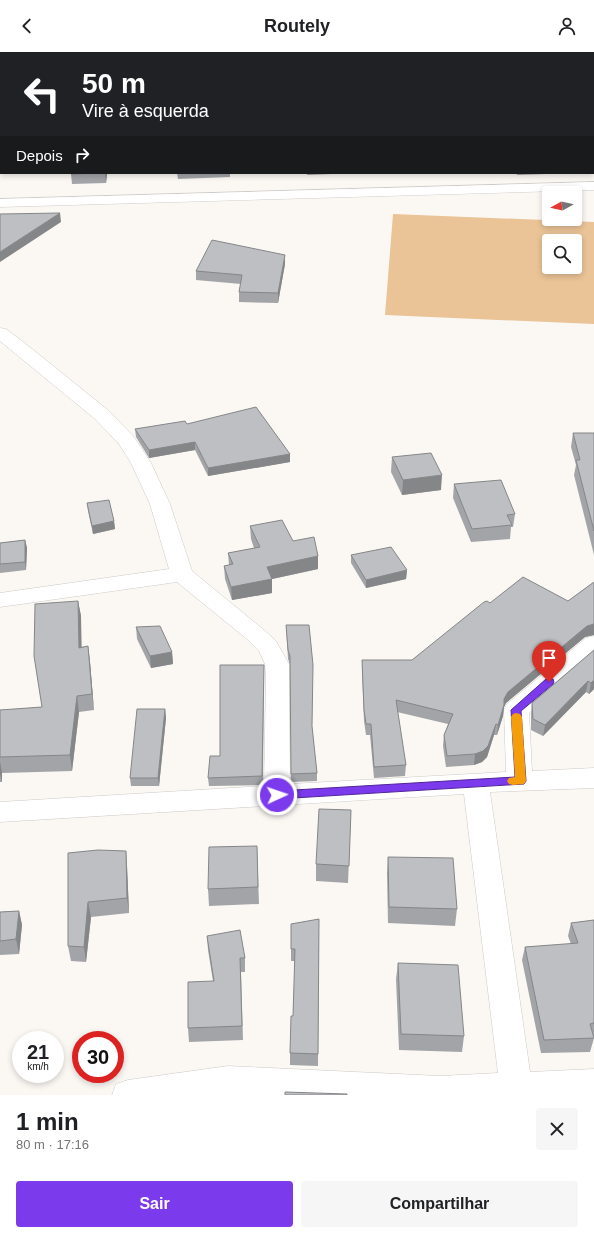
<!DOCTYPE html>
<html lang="pt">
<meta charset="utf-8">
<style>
body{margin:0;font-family:Helvetica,sans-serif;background:#f6f6f6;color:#202124;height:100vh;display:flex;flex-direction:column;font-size:15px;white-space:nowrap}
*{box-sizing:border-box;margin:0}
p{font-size:13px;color:#757577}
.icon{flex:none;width:22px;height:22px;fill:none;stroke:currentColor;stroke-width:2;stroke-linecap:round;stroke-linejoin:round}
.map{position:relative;height:1043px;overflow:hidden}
.panel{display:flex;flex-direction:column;background:#fff;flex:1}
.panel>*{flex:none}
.guide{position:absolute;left:0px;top:0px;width:594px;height:122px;box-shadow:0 2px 6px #0003;background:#202124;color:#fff;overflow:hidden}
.needle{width:26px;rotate:262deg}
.tools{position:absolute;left:542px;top:134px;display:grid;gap:8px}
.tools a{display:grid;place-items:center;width:40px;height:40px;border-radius:4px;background:#fff;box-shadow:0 2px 6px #0003;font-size:20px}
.speed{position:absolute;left:12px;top:979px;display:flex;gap:8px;font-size:20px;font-weight:700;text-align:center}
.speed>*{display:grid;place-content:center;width:52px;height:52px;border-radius:50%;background:#fff;box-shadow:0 2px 6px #0003;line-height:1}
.speed small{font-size:10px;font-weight:400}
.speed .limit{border:6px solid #d22;background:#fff;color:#111}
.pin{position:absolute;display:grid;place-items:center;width:34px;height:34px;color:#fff;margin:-41px -17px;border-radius:50% 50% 50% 0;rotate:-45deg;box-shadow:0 0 4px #0007}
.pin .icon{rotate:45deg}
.me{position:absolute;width:44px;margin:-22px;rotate:87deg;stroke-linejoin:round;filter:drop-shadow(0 0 3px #0008)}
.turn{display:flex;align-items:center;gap:14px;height:84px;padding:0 16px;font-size:18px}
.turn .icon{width:52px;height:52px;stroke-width:2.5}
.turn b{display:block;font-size:28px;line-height:34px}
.then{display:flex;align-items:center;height:38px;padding:0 16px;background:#0003;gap:8px;font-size:15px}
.round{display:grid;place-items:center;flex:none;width:42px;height:42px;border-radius:4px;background:#f6f6f6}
.summary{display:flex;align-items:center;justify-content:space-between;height:68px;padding:0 16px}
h1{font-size:24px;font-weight:800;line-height:30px}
.button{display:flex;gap:8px;margin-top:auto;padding:8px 16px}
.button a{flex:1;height:46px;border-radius:4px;background:#7c3aed;color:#fff;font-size:16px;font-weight:800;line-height:46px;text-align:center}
.button a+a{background:#f6f6f6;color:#202124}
header{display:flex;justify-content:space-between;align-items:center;height:52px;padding:0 16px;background:#fff;font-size:18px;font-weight:800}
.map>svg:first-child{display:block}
</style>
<header><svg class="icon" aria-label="back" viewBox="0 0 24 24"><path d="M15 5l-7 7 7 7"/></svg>Routely<svg class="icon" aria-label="person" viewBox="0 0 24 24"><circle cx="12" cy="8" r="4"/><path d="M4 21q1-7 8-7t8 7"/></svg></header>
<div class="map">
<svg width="594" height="1043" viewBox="0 0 594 1043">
<rect width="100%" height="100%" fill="#fbf8f4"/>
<path fill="#eac397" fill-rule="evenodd" d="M393,162L594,170V272L385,263ZM549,189H575V215H549Z"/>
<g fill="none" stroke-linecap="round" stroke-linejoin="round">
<defs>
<g id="minor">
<rect x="593" y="35" width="1" height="8"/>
<polygon points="1,46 1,55 0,56 0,47"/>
<polygon points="594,130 594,138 0,155 0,147"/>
<polygon points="0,276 6,277 31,296 109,359 134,385 151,411 170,452 192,519 264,578 276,589 289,612 290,732 506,720 504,658 507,652 586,586 594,584 594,605 529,661 532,719 594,716 594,736 490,740 530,1020 594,1017 594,1043 112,1043 116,1032 128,1028 228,1014 440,1024 498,1021 464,742 0,770 0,750 264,734 266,626 265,612 259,599 248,588 177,530 0,555 0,541 169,517 150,452 131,411 119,392 95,367 0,289"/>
</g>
</defs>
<use href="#minor" stroke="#cdcac7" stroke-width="1"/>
<use href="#minor" fill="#fff" fill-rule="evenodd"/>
</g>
<g fill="#a3a4a8">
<polygon points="0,0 62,0 62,1 1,1 1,43 0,43"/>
<polygon points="412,0 475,0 476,1 412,1"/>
<polygon points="23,121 134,121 134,122 107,122 106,131 72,132 71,122"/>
<polygon points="177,121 230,121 230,125 178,127"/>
<polygon points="307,121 357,121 307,123"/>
<polygon points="516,121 546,121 546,122 517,123"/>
<polygon points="285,212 278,251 239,250 239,240 241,232 196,228 196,219"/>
<polygon points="187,372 290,402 290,410 208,424 195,398 149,406 136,385 135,377"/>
<polygon points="573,381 594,381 594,503 574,423 576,413 571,395"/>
<polygon points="392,405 441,438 402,443 391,420"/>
<polygon points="454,432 515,462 513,475 511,475 510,487 471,490 453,446"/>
<polygon points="87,451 114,469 115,477 93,482 88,459"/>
<polygon points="250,474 293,489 318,517 272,527 272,541 232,548 225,527 224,514 229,513 228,501 254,496 251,487"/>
<polygon points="25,488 27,496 26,518 0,521 0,491"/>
<polygon points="351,503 407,518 406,527 366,536 351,511"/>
<polygon points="594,530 594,583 585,585 506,651 504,655 503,664 497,683 494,683 487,705 482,710 474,713 446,715 443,694 444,683 448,672 397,660 406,713 405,724 374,726 370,683 366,683 364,669 362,619 362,608 412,608 490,551 568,549"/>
<polygon points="78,549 81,564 81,595 88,594 90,610 94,658 79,660 72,719 2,721 2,730 0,730 0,658 42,655"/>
<polygon points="286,573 312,675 317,721 317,729 291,730 290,612 288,607"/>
<polygon points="136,575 172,600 173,612 151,616 137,587"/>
<polygon points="594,598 594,637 589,642 586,640 543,684 531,678 531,662 532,651"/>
<polygon points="264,613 263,733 209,734 208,726 220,704"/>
<polygon points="165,657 166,666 159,734 131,734 130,726"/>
<polygon points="351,758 348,831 316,829 316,812"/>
<polygon points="257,794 259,852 209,854 208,837"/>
<polygon points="126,799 127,814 129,861 91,865 86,910 71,909 68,894 68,801"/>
<polygon points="388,805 457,857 455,874 388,871 387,821"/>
<polygon points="19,859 22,873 19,902 0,903 0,860"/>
<polygon points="319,867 318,1014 290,1013 290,1001 293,964 295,909 291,909 291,872"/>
<polygon points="594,868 594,984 593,984 594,986 590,1000 541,1001 522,908 525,895 571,892 568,884 571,871"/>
<polygon points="207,884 245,906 245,920 241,920 243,988 189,990 188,976 213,929 208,898"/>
<polygon points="398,911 464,984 462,1000 399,998 396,927"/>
</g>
<g fill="#858688">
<polygon points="105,121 107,121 107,122 106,131"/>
<polygon points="60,161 61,170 0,210 0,200"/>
<polygon points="285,203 285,212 278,251 278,241"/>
<polygon points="195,390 195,398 149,406 149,398"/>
<polygon points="290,402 290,410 208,424 208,416"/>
<polygon points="442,423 441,438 402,443 403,428"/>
<polygon points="114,469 115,477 93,482 92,474"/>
<polygon points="25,488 27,496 26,518 25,510"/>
<polygon points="318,504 318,517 272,527 272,541 232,548 231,535 267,515"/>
<polygon points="407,518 406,527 366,536 366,528"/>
<polygon points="78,549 81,564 82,611 79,596"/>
<polygon points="594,572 594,583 585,585 506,651 504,655 503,664 497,683 498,673 504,647 508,640 587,574"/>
<polygon points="88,594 90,610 94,658 92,642"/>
<polygon points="172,600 173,612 151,616 150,604"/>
<polygon points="594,628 594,637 589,642 591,631"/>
<polygon points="588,629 586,640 543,684 545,673"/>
<polygon points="77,644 79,660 72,719 70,703"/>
<polygon points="165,657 166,666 159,734 158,726"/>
<polygon points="496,672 494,683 487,705 482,710 474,713 475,702"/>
<polygon points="0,709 2,721 2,730 0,722"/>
<polygon points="126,799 127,814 129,861 127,846"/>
<polygon points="88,850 91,865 86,910 84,895"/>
<polygon points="19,859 22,873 19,902 16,887"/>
</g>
<g fill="#bebfc3" stroke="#858688">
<polygon points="0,0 60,0 60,1 1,1 1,35 0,35"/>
<polygon points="93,0 212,0 212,1 94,1"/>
<polygon points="249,0 291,0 292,1 250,1"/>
<polygon points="448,0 475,0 476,1 449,1"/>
<polygon points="71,121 99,121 71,122"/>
<polygon points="60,161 0,200 0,162"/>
<polygon points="212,188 285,203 278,241 239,240 242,223 196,219"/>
<polygon points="256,355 290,402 208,416 195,390 149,398 135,377 185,369 187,372"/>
<polygon points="573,381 594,381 594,479 576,408 580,408"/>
<polygon points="431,401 442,423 403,428 392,405"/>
<polygon points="501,428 515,462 507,463 512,473 472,477 454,432"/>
<polygon points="109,448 114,469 92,474 87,451"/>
<polygon points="282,468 293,489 314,485 318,504 267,515 272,527 231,535 224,514 233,512 228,501 260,495 250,474"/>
<polygon points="25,488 25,510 0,512 0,491"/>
<polygon points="391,495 407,518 366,528 351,503"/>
<polygon points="523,525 568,549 594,530 594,572 587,574 508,640 504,647 504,653 498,673 496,672 488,694 483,699 475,702 447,704 444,683 453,662 396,648 406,713 374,715 371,672 366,672 364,658 362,608 412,608 484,550 487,549 490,551"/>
<polygon points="78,549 79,596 88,594 92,642 77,644 70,703 0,705 0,658 42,655 34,604 35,552"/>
<polygon points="286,573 309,573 313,613 312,674 317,721 291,722 290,604 288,598"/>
<polygon points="160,574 172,600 150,604 136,575"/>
<polygon points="594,598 594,628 591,631 588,629 545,673 533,667 532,651"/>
<polygon points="220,613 264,613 262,724 208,726 210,704 220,704"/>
<polygon points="137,657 165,657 158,726 130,726"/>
<polygon points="319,757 351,758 349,814 316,812"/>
<polygon points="257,794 258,835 208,837 209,795"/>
<polygon points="98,798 126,799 127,846 88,850 84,895 68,894 68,801"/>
<polygon points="388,805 453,806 457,857 389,855"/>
<polygon points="19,859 16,887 0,889 0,860"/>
<polygon points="319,867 318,1002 290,1001 291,964 293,964 295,897 291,897 291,872"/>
<polygon points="594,868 594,971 590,972 594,986 544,988 525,895 578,891 571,871"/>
<polygon points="240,878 245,906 240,906 242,974 188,976 188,930 214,929 207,884"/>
<polygon points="398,911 458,913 464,984 401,982"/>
<polygon points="285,1040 347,1042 347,1043 285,1043"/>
</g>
<polygon fill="#7c3aed" stroke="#51269a" points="549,626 553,627 554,630 553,632 521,659 526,729 524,732 277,747 273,746 271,743 273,740 277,739 515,725 511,658 546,627"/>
<polygon fill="#f59e0b" points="516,661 520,662 522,665 526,729 524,732 513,733 509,732 507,729 509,726 515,725 511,665 513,662"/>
</svg>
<div class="tools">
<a><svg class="needle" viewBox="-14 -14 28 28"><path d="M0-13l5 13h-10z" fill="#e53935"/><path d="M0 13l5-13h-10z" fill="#757577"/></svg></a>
<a><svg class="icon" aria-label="search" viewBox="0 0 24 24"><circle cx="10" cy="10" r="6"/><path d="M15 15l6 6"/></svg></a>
</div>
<div class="speed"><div>21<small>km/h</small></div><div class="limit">30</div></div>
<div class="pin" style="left:549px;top:630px;background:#d93025"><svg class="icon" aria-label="arrive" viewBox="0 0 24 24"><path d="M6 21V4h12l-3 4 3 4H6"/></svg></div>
<svg class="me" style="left:277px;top:743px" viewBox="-20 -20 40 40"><circle r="17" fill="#7c3aed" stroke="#fff" stroke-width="3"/><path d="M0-11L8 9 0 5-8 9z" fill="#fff"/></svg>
<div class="guide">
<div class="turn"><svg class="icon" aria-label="left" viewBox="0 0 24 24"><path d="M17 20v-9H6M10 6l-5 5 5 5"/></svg><div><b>50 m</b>Vire à esquerda</div></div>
<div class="then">Depois<svg class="icon" aria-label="right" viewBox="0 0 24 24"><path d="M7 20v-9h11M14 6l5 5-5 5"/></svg></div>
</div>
</div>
<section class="panel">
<div class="summary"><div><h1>1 min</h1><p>80 m · 17:16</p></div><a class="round"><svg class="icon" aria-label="close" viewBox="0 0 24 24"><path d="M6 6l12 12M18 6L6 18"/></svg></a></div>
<div class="button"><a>Sair</a><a>Compartilhar</a></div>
</section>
